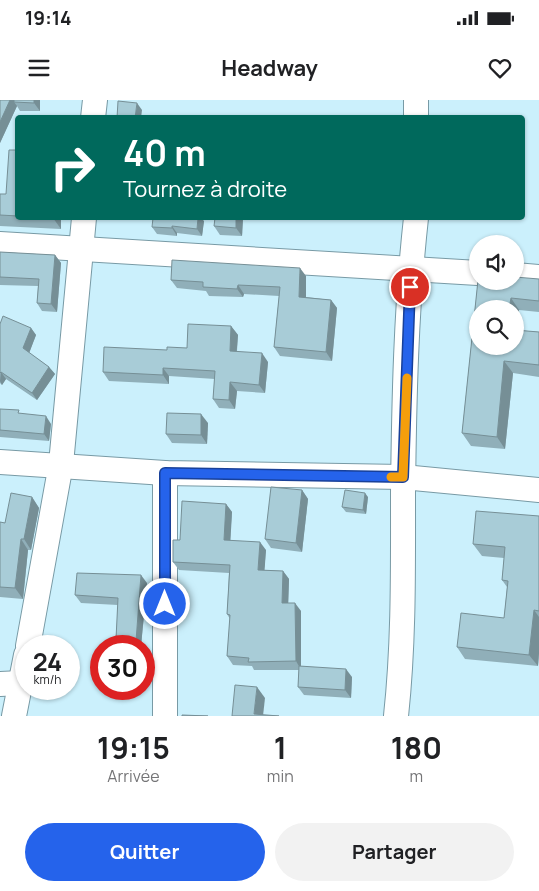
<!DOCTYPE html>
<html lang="fr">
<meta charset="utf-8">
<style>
body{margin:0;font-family:Manrope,sans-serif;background:#f2f2f2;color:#202124;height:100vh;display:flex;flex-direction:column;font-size:19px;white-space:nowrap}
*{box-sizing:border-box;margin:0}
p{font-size:16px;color:#757577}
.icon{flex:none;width:28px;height:28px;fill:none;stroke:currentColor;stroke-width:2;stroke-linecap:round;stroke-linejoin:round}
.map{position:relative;height:616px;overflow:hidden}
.drawer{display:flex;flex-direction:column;background:#fff;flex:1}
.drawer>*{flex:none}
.top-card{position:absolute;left:15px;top:15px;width:510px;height:105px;border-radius:5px;box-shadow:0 1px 4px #0004;background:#00695c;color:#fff;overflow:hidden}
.fabs{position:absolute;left:469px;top:135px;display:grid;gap:10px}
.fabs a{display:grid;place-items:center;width:55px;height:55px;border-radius:50%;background:#fff;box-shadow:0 1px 4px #0004;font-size:25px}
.speed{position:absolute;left:15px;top:535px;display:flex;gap:10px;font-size:25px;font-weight:700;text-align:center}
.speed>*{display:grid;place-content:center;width:65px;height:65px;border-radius:50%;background:#fff;box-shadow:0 1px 4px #0004;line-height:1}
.speed small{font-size:12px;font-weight:400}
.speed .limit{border:8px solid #d22;background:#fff;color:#111}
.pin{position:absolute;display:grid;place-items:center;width:42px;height:42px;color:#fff;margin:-21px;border:2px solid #fff;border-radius:50%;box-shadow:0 1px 5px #0007}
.me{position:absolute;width:55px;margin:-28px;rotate:0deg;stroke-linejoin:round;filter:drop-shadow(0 0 4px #0008)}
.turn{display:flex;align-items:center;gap:18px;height:105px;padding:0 25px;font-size:22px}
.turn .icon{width:65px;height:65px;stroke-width:2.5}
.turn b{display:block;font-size:35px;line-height:42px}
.eta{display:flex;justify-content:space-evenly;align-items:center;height:85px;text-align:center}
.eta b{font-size:30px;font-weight:700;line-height:35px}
.action{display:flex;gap:10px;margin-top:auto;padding:10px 25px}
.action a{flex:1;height:58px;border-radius:30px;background:#2563eb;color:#fff;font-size:20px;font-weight:700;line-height:58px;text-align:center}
.action a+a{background:#f2f2f2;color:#202124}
.status{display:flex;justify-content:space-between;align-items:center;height:35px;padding:0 25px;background:#fff;direction:ltr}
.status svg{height:14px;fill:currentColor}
header{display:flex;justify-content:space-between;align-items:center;height:65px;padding:0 25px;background:#fff;font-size:22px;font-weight:700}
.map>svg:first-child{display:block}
</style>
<div class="status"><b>19:14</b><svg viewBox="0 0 49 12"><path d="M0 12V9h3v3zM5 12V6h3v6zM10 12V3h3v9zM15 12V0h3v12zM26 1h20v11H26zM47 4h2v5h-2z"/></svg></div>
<header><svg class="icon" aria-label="menu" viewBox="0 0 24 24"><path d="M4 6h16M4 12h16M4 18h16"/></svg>Headway<svg class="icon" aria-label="heart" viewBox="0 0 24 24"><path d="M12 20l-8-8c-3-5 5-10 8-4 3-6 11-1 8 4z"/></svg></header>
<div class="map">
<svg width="539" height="616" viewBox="0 0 539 616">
<rect width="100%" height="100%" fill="#cbf0fc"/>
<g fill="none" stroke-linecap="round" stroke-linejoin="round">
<defs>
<g id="minor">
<polyline points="416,0 416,18"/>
<polyline points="93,18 95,0"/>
<polyline points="0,144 478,173"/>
<polyline points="515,175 539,177"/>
<polyline points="0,362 165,373 403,377 539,390"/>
<polyline points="165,373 165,616"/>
<polyline points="28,546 61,364 84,118"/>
<polyline points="0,584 21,583"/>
<polyline points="14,616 26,555"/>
<path d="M396,616C404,542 403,468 403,393C404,302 406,208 416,118"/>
</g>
</defs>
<use href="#minor" stroke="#789aa5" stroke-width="26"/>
<use href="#minor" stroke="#fff" stroke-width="24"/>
</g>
<g fill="#90afb9">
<polygon points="0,0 40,0 40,11 20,11 17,6 0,43"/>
<polygon points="18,50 18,118 61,118 61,129 0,126 0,94 6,94"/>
<polygon points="215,118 243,118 242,136 220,135 214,126"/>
<polygon points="313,118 339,118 339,120 314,119"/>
<polygon points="204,121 202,136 177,133 177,136 157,134 152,127"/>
<polygon points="0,152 55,155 61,163 57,212 42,211 37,203 38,186 0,185"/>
<polygon points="306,176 306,197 331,200 337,208 332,261 280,256 274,247 279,196 244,194 243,197 209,196 206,191 177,188 171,180"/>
<polygon points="539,179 539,212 519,210 517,230 539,232 539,277 513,273 505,349 471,346 462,333 478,180"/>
<polygon points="0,224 31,228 36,235 29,253 49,267 55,274 37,300 6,279 2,285 0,283"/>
<polygon points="231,226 238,235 237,251 268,262 265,293 237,291 235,309 219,308 213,299 215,279 169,276 169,284 109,281 103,272 167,250 187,248"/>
<polygon points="0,309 22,314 51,324 49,341 0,337"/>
<polygon points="208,323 207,344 172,343 166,334"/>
<polygon points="302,390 308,399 302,452 271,448 265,439"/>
<polygon points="32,397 39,408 31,450 28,450 23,499 0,497 0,422 5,423"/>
<polygon points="368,397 366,414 346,412 342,407"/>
<polygon points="226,404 232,412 230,440 266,450 264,470 283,471 289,479 288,503 301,511 301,566 352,577 351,598 304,595 298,587 299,570 254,570 252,566 233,565 227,556 230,519 227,514 229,473 179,470 173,462 180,440"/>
<polygon points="539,416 539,553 538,566 465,559 457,547 504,518 507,487 502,480 504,458 482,456 473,444"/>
<polygon points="147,483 141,546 122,546 116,539 118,505 81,503 75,495"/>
</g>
<g fill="#768f96">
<polygon points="10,0 20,0 14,2 17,6 0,43 0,22"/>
<polygon points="34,0 40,0 40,11 34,3"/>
<polygon points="137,3 142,10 141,18 135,18"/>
<polygon points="53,118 61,118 61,129"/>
<polygon points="198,118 201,118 204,121 202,136 197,129"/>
<polygon points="236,118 243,118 242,136 236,128"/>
<polygon points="172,126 177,133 177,136 172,128"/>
<polygon points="55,155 61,163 57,212 51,204"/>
<polygon points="300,168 306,176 306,205 299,197"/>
<polygon points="238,185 244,194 243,197 237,189"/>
<polygon points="511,198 519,210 516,241 515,240 515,209 509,209"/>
<polygon points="331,200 337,208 332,261 326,252"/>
<polygon points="231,226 238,235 236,259 230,251"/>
<polygon points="31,228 36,235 28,256 23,248"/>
<polygon points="262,253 268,262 265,293 259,285"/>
<polygon points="504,261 513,273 505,349 497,337"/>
<polygon points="49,267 55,274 37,300 32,293"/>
<polygon points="163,268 169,276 169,284 163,275"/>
<polygon points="1,272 6,279 2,285 0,281"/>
<polygon points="230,282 237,291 235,309 229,300"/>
<polygon points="201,314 208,323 207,344 201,335"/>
<polygon points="46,316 51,324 49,341 44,334"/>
<polygon points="302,390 308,399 302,452 296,443"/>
<polygon points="365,393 368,397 366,414 363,410"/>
<polygon points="32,397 39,408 31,450 24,439"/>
<polygon points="226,404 232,412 230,448 224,440"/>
<polygon points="21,439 28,450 23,499 15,488"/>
<polygon points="260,442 266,450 264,478 258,470"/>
<polygon points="283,471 289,479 288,512 282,503"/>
<polygon points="141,475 147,483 141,546 139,546 136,541"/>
<polygon points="295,503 301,511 301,570 296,561"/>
<polygon points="534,510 539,517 539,553 538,566 529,555"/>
<polygon points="346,569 352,577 351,598 345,590"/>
<polygon points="257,587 265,598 263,616 254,614"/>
</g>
<g fill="#a8ccd7" stroke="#768f96">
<polygon points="0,0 10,0 0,22"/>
<polygon points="14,0 34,0 34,3 14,2"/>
<polygon points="118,1 137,3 135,18 117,18"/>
<polygon points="9,50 18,50 18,116 0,115 0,94 6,94"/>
<polygon points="153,118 198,118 197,129 172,126 172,128 152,127"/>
<polygon points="215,118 236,118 236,128 214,126"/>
<polygon points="0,152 55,155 51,204 37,203 39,179 0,177"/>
<polygon points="172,160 300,168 299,197 331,200 326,252 274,247 280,187 238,185 237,189 203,187 203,182 171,180"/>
<polygon points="515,177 539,179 539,201 511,198 509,209 478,209 478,246 515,246 515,230 539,232 539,265 504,261 497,337 462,333 478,180 478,181 515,181"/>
<polygon points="3,216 31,228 23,248 49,267 32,293 1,272 0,273 0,224"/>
<polygon points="188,224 231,226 230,251 262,253 259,285 230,282 229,300 213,299 215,271 163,268 163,275 103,272 104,247 167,250 167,247 187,248"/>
<polygon points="0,309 19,310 18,313 46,316 44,334 0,330"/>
<polygon points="167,313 201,314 201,335 166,334"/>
<polygon points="271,387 302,390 296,443 265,439"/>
<polygon points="345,390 365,393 363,410 342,407"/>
<polygon points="11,393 32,397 24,439 21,439 15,488 0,487 0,422 5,423"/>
<polygon points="182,401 226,404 224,440 260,442 258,470 283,471 282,503 295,503 296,561 248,562 249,558 227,556 230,515 227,514 230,465 173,462 173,440 180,440"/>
<polygon points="476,411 539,416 539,511 534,510 529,555 457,547 461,513 504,518 508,481 502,480 505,447 473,444"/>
<polygon points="77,473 141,475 136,541 116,539 118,498 75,495"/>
<polygon points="299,566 346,569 345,590 298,587"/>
<polygon points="235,585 257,587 254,614 279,616 232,616"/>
<polygon points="182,615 208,616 182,616"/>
</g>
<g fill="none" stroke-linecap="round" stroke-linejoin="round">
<defs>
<polyline id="route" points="165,504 165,373 403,377 410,187"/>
</defs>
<use href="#route" stroke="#184099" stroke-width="12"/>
<use href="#route" stroke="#2563eb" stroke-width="9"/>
<polyline stroke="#f59e0b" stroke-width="9" points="391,377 403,377 407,278"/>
</g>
</svg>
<div class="fabs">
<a><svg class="icon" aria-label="sound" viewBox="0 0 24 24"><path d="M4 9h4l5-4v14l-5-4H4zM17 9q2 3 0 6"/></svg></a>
<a><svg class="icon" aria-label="search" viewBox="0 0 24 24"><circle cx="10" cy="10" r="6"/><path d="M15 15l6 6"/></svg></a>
</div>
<div class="speed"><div>24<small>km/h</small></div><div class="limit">30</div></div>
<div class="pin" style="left:410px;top:187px;background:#d93025"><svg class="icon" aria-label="arrive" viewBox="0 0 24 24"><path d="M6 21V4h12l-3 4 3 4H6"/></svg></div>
<svg class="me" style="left:165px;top:504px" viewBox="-20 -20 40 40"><circle r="17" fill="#2563eb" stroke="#fff" stroke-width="3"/><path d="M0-11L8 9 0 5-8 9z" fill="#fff"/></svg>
<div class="top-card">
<div class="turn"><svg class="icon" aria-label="right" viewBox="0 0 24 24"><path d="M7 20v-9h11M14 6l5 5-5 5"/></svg><div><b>40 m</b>Tournez à droite</div></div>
</div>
</div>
<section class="drawer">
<div class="eta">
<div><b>19:15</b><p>Arrivée</p></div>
<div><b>1</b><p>min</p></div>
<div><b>180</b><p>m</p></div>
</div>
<div class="action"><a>Quitter</a><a>Partager</a></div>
</section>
